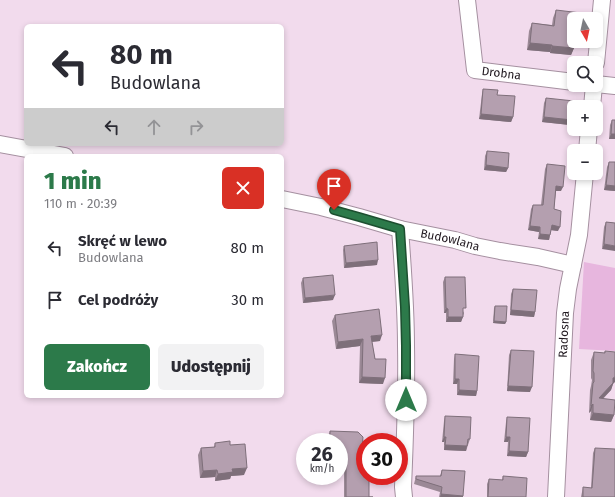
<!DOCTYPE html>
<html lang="pl">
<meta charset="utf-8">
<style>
body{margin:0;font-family:"Fira Sans",sans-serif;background:#f2f2f3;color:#2b2b33;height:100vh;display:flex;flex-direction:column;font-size:15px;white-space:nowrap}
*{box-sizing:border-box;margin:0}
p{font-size:13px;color:#7c7c81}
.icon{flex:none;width:22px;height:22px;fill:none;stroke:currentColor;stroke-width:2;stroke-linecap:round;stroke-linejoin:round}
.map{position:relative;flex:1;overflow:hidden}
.sheet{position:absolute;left:24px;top:154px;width:260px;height:244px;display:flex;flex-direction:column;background:#fff;border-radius:6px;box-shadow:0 2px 6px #0003}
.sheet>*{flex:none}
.banner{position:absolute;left:24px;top:24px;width:260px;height:122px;border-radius:6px;box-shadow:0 2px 6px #0003;background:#fff;color:#2b2b33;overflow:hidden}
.needle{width:26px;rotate:171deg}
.buttons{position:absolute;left:567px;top:12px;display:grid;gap:8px}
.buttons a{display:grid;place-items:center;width:36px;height:36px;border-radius:6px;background:#fff;box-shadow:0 2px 6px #0003;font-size:20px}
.speed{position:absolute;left:296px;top:433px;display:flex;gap:8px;font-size:20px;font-weight:700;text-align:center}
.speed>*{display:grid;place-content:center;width:52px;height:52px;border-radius:50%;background:#fff;box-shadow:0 2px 6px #0003;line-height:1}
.speed small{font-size:10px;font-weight:400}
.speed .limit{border:6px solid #d22;background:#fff;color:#111}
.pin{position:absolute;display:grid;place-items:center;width:34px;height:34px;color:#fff;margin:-41px -17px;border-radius:50% 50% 50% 0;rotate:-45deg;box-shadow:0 0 4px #0007}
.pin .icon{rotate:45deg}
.me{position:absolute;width:44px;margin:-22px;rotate:0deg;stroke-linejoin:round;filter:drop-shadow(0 0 3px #0008)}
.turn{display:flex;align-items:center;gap:14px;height:84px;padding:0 20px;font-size:18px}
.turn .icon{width:52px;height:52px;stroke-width:2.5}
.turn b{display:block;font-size:28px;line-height:34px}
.lanes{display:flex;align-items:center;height:38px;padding:0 20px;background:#0003;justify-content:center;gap:20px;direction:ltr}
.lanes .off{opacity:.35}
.round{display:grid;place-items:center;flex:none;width:42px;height:42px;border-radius:6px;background:#f2f2f3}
.overview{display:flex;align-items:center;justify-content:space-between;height:68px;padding:0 20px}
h1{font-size:24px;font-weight:800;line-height:30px;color:#2c7a4a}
.primary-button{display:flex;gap:8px;margin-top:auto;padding:8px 20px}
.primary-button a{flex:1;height:46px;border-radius:6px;background:#2c7a4a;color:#fff;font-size:16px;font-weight:800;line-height:46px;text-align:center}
.primary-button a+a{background:#f2f2f3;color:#2b2b33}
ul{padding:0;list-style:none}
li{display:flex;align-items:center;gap:12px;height:52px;padding:0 20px}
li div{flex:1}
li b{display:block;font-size:15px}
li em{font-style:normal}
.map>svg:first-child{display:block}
</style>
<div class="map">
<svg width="615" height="497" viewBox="0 0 615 497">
<rect width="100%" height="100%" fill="#f2dbed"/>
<polygon fill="#e7b6de" points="584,262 615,268 615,351 579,349"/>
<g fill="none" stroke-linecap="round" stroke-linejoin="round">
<defs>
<g id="minor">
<path id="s1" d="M467,0L475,70L574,82"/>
<polyline points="596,63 602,0"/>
<polyline points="596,84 615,86"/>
<polyline points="592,107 594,85"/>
<polyline points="0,144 65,156"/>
<polyline points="587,151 589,129"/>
<path id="s2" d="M282,199L321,207L359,217L400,229L455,240L475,246L500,251L538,257L573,265"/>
<path d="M400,229C403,268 406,307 406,346C407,393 405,440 403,487L404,497"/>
<path id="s3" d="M556,497L565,313L568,289L579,235L585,173"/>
</g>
</defs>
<use href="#minor" stroke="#a590a0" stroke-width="18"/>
<use href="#minor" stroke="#fff" stroke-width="16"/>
</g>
<g fill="#9b8996">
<polygon points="556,10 574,19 574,48 571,55 550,53 550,52 527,50 529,31 532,23 552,25 553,18"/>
<polygon points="483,89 497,95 513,117 511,122 479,119 482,94"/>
<polygon points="546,98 570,125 542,122 544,103"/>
<polygon points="612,120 615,139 609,139 610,125"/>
<polygon points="487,151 508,168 506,172 484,170 485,156"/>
<polygon points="609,162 615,162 615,191 604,190 607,167"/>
<polygon points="547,164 561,191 556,191 554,209 558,231 551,230 549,240 538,239 539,232 528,230 531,209 533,205 541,205 545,169"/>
<polygon points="606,222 615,223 602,249 604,227"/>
<polygon points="344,246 377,265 344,268 343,250"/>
<polygon points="445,277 464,313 461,322 446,322 446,313 444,313 443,282"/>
<polygon points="303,278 333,300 303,303 301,283"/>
<polygon points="513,289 535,312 534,317 510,315 511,294"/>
<polygon points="495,306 506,322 505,324 493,323 494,308"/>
<polygon points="335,315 380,341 372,342 375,359 383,384 359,383 360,346 336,349 332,321"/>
<polygon points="511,350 530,392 507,391 509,355"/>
<polygon points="605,351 613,384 611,390 603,399 614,415 611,422 590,420 591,411 589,413 590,390 591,386 592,380 591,378 591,360 594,352 604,353"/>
<polygon points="455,354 477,391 476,396 457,395 457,384 453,384 454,359"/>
<polygon points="445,416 470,439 466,451 444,450 444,442 442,442 444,421"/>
<polygon points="507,417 528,452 526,457 507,456 508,442 504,442 506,422"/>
<polygon points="330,431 362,449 369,497 373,497 344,497 344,469 341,469 342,456 339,456 339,442 328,442 328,437"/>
<polygon points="215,443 230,445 244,475 231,476 230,479 215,481 215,477 200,478 198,455 201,448 214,447"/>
<polygon points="595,448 615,497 581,497 583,487 591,488 593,453"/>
<polygon points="442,470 463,496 463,497 439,497 440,492 414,484 416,476 440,476"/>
<polygon points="503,476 526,497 487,497 487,484 489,479 502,480"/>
</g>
<g fill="#7e6f7a">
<polygon points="530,43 552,45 550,52 527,50"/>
<polygon points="552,46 574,48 571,55 550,53"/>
<polygon points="481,114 513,117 511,122 479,119"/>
<polygon points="544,117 572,120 570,125 542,122"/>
<polygon points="611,134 615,134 615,139 609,139"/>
<polygon points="486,165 508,168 506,172 484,170"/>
<polygon points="606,185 615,186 615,191 604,190"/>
<polygon points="556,186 563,187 561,191 555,191"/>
<polygon points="552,225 560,227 558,231 550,230"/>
<polygon points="530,226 540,227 539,232 528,230"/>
<polygon points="540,234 550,235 549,240 538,239"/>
<polygon points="604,244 615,246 615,251 602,249"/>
<polygon points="378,260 377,265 344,268 346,263"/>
<polygon points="335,295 333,300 303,303 305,298"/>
<polygon points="446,308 448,309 446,313 444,313"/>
<polygon points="511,310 535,312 534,317 510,315"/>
<polygon points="448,317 463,317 461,322 446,322"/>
<polygon points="494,321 506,322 505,324 493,323"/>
<polygon points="382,335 380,341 369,342 371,336"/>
<polygon points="363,339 360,346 336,349 338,342"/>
<polygon points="362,377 385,378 383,384 359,383"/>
<polygon points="615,377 615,382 613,384 611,390 596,405 599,398 613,378"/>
<polygon points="455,379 459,379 457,384 453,384"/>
<polygon points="508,386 532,387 530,392 507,391"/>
<polygon points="459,390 477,391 476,396 457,395"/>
<polygon points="593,404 591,411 589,413 591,406"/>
<polygon points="593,413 614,415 611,422 590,420"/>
<polygon points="444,437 446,437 444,442 442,442"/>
<polygon points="506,437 510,437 508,442 504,442"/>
<polygon points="445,445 467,446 466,451 444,450"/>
<polygon points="339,450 344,450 342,456 339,456"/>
<polygon points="509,451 528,452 526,457 507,456"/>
<polygon points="343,463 346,463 344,469 341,469"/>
<polygon points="247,468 244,475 231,476 230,479 215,481 218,474 232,469"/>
<polygon points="217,470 215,477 200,478 203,471"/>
<polygon points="441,494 463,496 463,497 440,497"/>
</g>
<g fill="#b49faf" stroke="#7e6f7a">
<polygon points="556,10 581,13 580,19 574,19 574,48 552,46 552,45 530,43 532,23 554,26"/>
<polygon points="483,89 498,90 497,95 515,96 513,117 481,114"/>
<polygon points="546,98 574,101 572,120 544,117"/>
<polygon points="612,120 615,120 615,134 611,134"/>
<polygon points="487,151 509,153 508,168 486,165"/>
<polygon points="609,162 615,162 615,186 606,185"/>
<polygon points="547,164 565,166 563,187 556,186 554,209 561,211 560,227 552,225 550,235 540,234 540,227 530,226 533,205 543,205"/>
<polygon points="606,222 615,223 615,246 604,244"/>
<polygon points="377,242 378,260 346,263 344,246"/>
<polygon points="333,275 335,295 305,298 303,278"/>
<polygon points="445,277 465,277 466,308 463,308 463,317 448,317 448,309 446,308"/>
<polygon points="513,289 537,290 535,312 511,310"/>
<polygon points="495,306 507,306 506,322 494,321"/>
<polygon points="379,309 382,335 371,336 375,359 386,359 385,378 362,377 363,339 338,342 335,315"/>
<polygon points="511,350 534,351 532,387 508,386"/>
<polygon points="605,351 615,352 615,377 613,378 613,383 599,398 615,400 614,415 593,413 593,404 591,406 593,383 594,382 594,373 593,371 594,352 605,353"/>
<polygon points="455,354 479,356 477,391 459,390 459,379 455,379"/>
<polygon points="445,416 471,417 470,439 468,439 467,446 445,445 446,437 444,437"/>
<polygon points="507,417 530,418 528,452 509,451 510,437 506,437"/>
<polygon points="330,431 358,432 363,437 362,449 365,449 365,476 369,476 369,497 373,497 346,497 346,463 343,463 344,450 339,450 339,442 330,442"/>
<polygon points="230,441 230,445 245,444 247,468 232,469 233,472 218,474 217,470 203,471 201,448 215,447 215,443"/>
<polygon points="595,448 615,449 615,497 583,497 583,487 592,488"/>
<polygon points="442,470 465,471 463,496 441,494 442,487 416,479 416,476 441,476"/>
<polygon points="503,476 527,478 526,497 488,497 489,479 503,480"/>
</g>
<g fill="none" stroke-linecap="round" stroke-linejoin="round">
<defs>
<polyline id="route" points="334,210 359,217 400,229 405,307 406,346 406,400"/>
</defs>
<use href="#route" stroke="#1d4f30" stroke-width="10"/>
<use href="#route" stroke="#2c7a4a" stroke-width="7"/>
</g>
<g text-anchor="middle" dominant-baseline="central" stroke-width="4" stroke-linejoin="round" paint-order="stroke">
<g font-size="12" fill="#20181f" stroke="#f2dbed">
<text stroke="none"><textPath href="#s1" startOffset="97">Drobna</textPath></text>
<text stroke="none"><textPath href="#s2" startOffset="173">Budowlana</textPath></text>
<text stroke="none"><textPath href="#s3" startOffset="163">Radosna</textPath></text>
</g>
</g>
</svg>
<div class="buttons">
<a><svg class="needle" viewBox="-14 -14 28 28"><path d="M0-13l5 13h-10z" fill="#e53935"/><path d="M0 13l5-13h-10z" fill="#7c7c81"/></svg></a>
<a><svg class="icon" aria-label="search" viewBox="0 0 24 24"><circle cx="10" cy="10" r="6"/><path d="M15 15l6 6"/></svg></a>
<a>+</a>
<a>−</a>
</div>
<div class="speed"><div>26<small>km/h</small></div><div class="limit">30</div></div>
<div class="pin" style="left:334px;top:210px;background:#d93025"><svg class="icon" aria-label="arrive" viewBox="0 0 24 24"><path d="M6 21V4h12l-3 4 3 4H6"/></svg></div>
<svg class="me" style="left:406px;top:400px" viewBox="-20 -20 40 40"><circle r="19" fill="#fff"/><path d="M0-13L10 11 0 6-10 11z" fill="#2c7a4a"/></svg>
<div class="banner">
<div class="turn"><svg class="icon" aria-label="left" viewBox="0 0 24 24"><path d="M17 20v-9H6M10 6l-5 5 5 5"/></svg><div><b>80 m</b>Budowlana</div></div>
<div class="lanes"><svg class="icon" aria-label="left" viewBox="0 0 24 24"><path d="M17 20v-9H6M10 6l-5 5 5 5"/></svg><svg class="icon off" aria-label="ahead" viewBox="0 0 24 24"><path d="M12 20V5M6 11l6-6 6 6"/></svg><svg class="icon off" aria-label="right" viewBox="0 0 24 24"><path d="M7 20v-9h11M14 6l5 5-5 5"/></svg></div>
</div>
<section class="sheet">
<div class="overview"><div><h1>1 min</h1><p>110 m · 20:39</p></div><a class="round" style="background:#d93025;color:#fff"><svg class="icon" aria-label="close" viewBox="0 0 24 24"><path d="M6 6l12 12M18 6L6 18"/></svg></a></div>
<ul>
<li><svg class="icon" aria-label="left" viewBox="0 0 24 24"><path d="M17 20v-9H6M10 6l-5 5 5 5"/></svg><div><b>Skręć w lewo</b><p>Budowlana</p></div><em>80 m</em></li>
<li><svg class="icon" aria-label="arrive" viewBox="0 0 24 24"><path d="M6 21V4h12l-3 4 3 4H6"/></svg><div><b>Cel podróży</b></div><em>30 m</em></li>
</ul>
<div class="primary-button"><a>Zakończ</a><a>Udostępnij</a></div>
</section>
</div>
